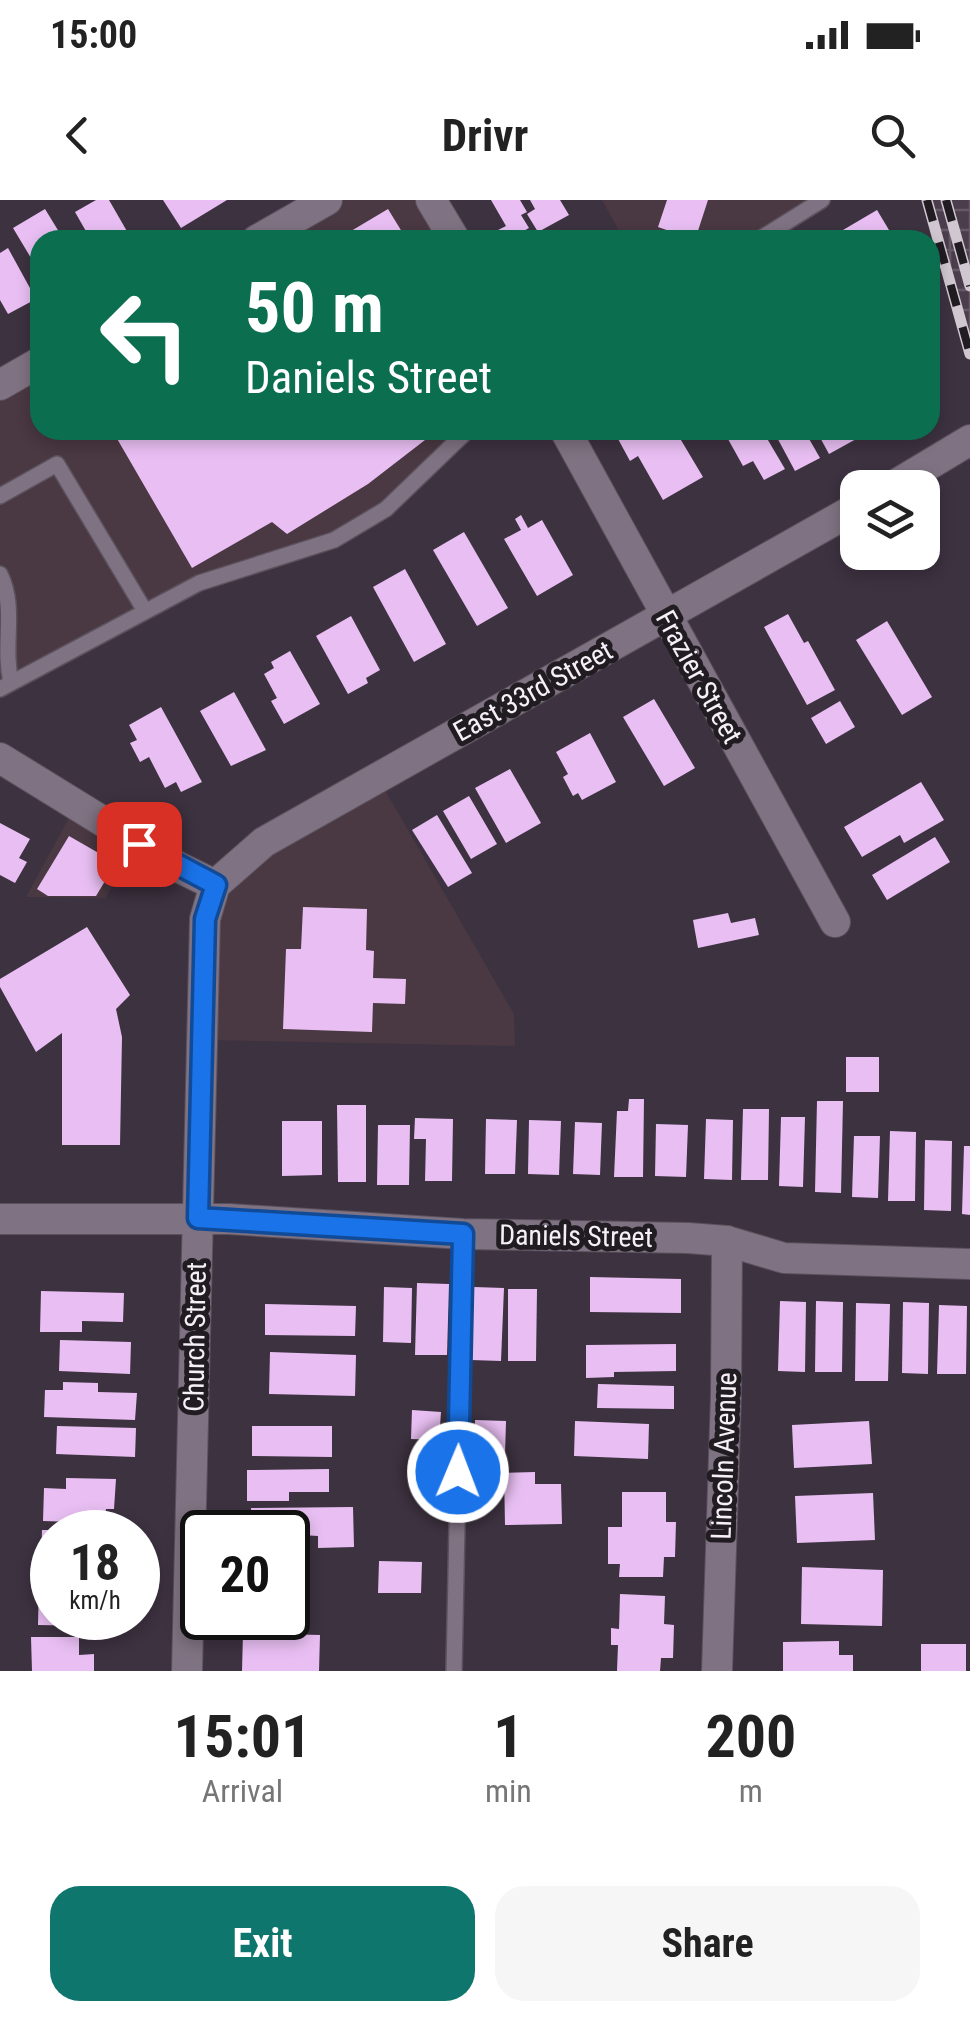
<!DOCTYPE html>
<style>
body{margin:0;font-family:"Roboto Condensed",sans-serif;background:#f6f6f6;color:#222;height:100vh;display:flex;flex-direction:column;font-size:38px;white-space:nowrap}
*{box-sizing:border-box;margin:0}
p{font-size:32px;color:#767676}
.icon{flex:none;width:55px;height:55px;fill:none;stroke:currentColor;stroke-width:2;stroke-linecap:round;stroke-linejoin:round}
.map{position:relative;height:1471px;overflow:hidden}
.details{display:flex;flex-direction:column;background:#fff;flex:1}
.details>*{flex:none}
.hud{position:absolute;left:30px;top:30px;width:910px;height:210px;border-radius:30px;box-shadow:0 5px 15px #0003;background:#0b6e4f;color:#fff;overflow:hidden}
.fabs{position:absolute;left:840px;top:270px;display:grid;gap:20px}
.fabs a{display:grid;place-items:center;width:100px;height:100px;border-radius:20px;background:#fff;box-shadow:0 5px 15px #0003;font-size:50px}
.speed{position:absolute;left:30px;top:1310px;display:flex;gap:20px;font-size:50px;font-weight:700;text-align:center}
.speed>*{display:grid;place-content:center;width:130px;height:130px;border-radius:50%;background:#fff;box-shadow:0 5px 15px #0003;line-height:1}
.speed small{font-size:25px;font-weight:400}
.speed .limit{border:5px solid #111;border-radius:15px;background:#fff;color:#111}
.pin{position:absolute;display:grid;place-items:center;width:85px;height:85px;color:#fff;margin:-42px;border-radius:20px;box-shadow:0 5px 15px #0006}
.me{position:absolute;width:110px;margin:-55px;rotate:1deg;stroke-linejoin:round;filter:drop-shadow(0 0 8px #0008)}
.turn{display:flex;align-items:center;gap:35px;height:210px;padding:0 50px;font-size:45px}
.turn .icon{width:130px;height:130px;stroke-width:2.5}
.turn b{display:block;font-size:70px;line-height:85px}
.eta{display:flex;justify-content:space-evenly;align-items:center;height:170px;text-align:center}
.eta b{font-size:60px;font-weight:700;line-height:70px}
.cta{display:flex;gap:20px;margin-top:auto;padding:20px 50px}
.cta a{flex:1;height:115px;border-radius:30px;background:#0f766e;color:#fff;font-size:40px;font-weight:700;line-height:115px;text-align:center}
.cta a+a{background:#f6f6f6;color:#222}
.status{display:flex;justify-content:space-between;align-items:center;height:70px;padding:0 50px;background:#fff;direction:ltr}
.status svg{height:28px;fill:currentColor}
header{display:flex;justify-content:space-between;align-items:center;height:130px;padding:0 50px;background:#fff;font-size:45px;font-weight:700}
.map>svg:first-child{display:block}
</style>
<div class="status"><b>15:00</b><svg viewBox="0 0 49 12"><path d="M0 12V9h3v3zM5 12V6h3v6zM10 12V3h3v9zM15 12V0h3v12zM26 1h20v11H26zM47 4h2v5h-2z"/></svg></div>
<header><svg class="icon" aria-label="back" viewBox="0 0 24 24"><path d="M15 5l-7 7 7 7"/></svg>Drivr<svg class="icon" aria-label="search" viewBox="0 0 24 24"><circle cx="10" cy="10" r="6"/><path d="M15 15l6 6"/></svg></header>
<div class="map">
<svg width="970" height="1471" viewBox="0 0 970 1471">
<defs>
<pattern id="industrial-grid" width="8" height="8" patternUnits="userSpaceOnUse" patternTransform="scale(2.5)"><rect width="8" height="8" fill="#4b3d4b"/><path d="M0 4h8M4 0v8" fill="none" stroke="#665966"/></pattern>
</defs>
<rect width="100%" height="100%" fill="#3d3240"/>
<g fill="#4a3842">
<polygon points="327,0 431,0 455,40 257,40"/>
<polygon points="602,0 822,0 758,40 624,40"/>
<polygon points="40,162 40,230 468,230 386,309 334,340 199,383 0,489 0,185"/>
<polygon points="378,578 514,814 515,846 204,840 215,685"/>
<polygon points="76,605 139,644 105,698 26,697"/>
</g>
<polygon fill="url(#industrial-grid)" points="927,0 970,0 970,154"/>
<g fill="#e9bff3">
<polygon points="96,0 109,0 132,40 91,40 75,12"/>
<polygon points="163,0 227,0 181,28"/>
<polygon points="491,0 520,0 527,12 521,15 529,28 507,40 498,40 494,32 506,26"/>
<polygon points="530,0 560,0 569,15 538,32 527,14 535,9"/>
<polygon points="667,0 708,0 695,40 658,27"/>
<polygon points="45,9 64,40 40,40 40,73 13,28"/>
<polygon points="388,9 407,40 336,40"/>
<polygon points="877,10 895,40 849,40 843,30"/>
<polygon points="8,48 36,99 8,114 0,100 0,53"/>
<polygon points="112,230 438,230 368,284 287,334 272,322 192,368"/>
<polygon points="629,230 675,230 703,277 663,300 638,256 630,261 617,237"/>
<polygon points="723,230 762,230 785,269 764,280 753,261 743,266"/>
<polygon points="773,230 804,230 820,258 795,271"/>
<polygon points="816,230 853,230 858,238 829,254"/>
<polygon points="521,315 528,328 542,320 573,375 537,396 504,339 521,330 515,319"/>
<polygon points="464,332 508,408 477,426 433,350"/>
<polygon points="405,369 446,444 414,462 373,387"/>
<polygon points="788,414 804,443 808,441 835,490 807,505 764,427"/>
<polygon points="351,416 380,470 366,478 368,483 348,494 316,436"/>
<polygon points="887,421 932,497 902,515 856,440"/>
<polygon points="290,451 320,504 284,524 271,501 277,498 264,474 274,468 271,462"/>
<polygon points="234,492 266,550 231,566 200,511"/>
<polygon points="654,499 695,568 664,586 623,517"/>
<polygon points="840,501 855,527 826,544 811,518"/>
<polygon points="161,507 202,582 181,592 176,582 165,588 149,557 140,562 130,543 137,540 129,525"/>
<polygon points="590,533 616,582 582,600 578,593 573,596 563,577 568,574 556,552"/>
<polygon points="510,569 541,623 506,643 475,588"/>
<polygon points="921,582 944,620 904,643 900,635 862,657 844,627"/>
<polygon points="469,596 497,644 471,659 443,611"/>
<polygon points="437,615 472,673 448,687 412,630"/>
<polygon points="0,623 30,639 19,658 27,662 15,683 0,675"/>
<polygon points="69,636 116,663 96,696 48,696 37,689"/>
<polygon points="935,637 950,662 887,700 872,675"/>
<polygon points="303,707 367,709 366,750 374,751 373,778 406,779 405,804 373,803 372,832 283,829 286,749 301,749"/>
<polygon points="728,713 731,723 755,718 759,735 698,748 693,720"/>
<polygon points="87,727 130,795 116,809 122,837 120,945 62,945 62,833 36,852 0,787 0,779"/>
<rect x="846" y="857" width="33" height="35"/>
<polygon points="629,899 644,899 643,977 614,977 617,911 628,911"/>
<polygon points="817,901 843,901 841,993 815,992"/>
<polygon points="337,905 366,905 366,982 338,982"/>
<polygon points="743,909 769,909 768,980 741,980"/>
<polygon points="781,917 805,917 803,987 779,986"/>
<polygon points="415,918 453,919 452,981 425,981 426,939 414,939"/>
<polygon points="486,919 517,920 515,974 485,974"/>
<polygon points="706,919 733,920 732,980 704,979"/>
<polygon points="529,920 561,921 559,975 528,974"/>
<polygon points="282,921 322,921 322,975 282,976"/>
<polygon points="575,922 602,923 600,975 573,974"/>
<polygon points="656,924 688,925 686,977 655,976"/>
<polygon points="378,925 410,925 409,985 377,985"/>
<polygon points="890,931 916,932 915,1001 888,1001"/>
<polygon points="854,936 880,936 878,998 852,997"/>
<polygon points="925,940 952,941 951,1011 924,1010"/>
<polygon points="964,946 970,946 970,1015 962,1014"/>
<polygon points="590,1077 681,1079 681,1113 590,1112"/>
<polygon points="417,1083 449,1084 447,1155 415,1155"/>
<polygon points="384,1087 412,1088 411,1143 383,1142"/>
<polygon points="474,1087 504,1088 501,1161 471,1160"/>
<polygon points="508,1089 537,1089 536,1161 508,1161"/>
<polygon points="41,1091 124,1093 123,1122 82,1121 82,1132 40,1132"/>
<polygon points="780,1101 806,1102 805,1172 778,1171"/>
<polygon points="816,1101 843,1102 842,1172 815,1172"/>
<polygon points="903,1102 929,1103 928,1174 902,1173"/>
<polygon points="856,1103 890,1104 888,1181 855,1181"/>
<polygon points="265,1104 356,1106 355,1136 265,1135"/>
<polygon points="939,1105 967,1106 966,1174 937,1174"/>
<polygon points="60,1140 131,1142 130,1174 59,1171"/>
<polygon points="676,1144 676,1171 614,1172 614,1177 586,1178 586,1145"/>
<polygon points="270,1152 356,1155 355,1196 269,1194"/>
<polygon points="63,1182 98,1183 98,1192 137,1193 135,1220 44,1217 45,1190 63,1190"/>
<polygon points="598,1184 674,1186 674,1209 597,1208"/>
<polygon points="412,1210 441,1212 439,1240 411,1239"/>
<polygon points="475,1220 506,1221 505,1255 474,1254"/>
<polygon points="575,1221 649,1224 648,1259 574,1256"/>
<polygon points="869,1221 872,1264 794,1268 792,1225"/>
<polygon points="57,1226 136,1228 135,1257 56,1254"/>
<polygon points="252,1226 332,1226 332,1257 252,1256"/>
<polygon points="329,1269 329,1292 289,1292 289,1301 247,1301 247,1270"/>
<polygon points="535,1272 535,1284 561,1284 562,1324 505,1325 504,1273"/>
<polygon points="66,1278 116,1279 114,1309 106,1309 105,1323 43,1321 44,1288 66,1289"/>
<polygon points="622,1292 666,1292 666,1322 676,1322 675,1357 664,1357 663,1377 619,1377 620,1364 608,1364 608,1327 622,1327"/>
<polygon points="873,1293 875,1340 797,1343 795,1296"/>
<polygon points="353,1307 354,1347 318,1348 318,1336 252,1332 251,1308"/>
<polygon points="42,1330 52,1330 52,1368 41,1368"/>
<polygon points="288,1357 301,1357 300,1389 288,1389"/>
<polygon points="379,1361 422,1362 421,1393 378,1393"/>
<polygon points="802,1367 883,1370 882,1426 801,1424"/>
<polygon points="39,1382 52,1383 52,1418 95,1418 95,1426 38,1425"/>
<polygon points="620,1394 665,1396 664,1424 674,1425 673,1458 661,1458 660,1471 617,1471 618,1445 611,1445 611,1428 619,1429"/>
<polygon points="243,1433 320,1435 319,1471 242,1471"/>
<polygon points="31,1437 79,1437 79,1455 94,1454 94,1471 32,1471"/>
<polygon points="839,1441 839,1455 853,1455 853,1471 783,1471 783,1442"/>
<rect x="921" y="1444" width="45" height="27"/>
</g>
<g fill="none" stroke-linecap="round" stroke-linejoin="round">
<defs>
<g id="service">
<polyline points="758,40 822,0"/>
<polyline points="0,296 57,264 145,411"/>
<path d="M0,374C17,409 2,444 11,482"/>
<polyline points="0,489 199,383 334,340 386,309 468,230"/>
<polyline points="454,1471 463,1034"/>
</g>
<g id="minor">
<polyline points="431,0 455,40"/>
<polyline points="257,40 327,0"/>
<polyline points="0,185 40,162"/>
<polyline points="565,230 835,722"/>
<polyline points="890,288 970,240"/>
<polyline points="0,558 172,664 215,685"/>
<polyline points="215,685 264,642 858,307"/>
<polyline points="0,1019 229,1019 463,1034 688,1038 727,1041 784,1058 970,1064"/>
<polyline points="187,1471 205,719 215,685"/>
<polyline points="717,1471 726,1196 727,1041"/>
</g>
</defs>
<use href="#service" stroke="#5b515d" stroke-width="18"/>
<use href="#minor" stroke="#5b515d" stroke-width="32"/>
<use href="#service" stroke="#7f7282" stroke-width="15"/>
<use href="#minor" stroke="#7f7282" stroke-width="30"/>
<defs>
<g id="rail">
<polyline points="927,0 970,154"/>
<polyline points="946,0 970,86"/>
</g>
</defs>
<use href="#rail" stroke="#d0c7d1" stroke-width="11"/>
<use href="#rail" stroke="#211c22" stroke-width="8" stroke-dasharray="22" stroke-linecap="butt"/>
</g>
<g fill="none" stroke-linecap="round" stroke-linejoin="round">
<defs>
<polyline id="route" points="139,644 216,685 205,719 198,1018 463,1034 458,1272"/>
</defs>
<use href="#route" stroke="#114b97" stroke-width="25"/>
<use href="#route" stroke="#1a73e8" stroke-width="18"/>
</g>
<g text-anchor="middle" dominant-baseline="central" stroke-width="10" stroke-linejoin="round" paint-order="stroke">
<g font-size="28" fill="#f7eff8" stroke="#211c22">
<text transform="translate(699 477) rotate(61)">Frazier Street</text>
<text transform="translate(533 491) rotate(-29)">East 33rd Street</text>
<text transform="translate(576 1036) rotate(1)">Daniels Street</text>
<text transform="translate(195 1137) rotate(-89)">Church Street</text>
<text transform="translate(724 1256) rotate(-88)">Lincoln Avenue</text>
</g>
</g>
</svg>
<div class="fabs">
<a><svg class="icon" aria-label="layers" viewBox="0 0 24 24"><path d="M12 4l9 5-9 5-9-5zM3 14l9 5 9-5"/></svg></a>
</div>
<div class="speed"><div>18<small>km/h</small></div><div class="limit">20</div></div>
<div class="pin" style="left:139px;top:644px;background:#d93025"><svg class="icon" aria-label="arrive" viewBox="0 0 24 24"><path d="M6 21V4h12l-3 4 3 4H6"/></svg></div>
<svg class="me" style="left:458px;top:1272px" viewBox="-20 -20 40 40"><circle r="17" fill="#1a73e8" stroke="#fff" stroke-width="3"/><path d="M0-11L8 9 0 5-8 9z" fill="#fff"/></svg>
<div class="hud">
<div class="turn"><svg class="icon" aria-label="left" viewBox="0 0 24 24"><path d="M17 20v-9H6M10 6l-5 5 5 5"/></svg><div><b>50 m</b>Daniels Street</div></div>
</div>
</div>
<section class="details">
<div class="eta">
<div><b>15:01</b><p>Arrival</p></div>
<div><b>1</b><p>min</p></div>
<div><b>200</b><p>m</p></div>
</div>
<div class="cta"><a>Exit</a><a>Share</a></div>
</section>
